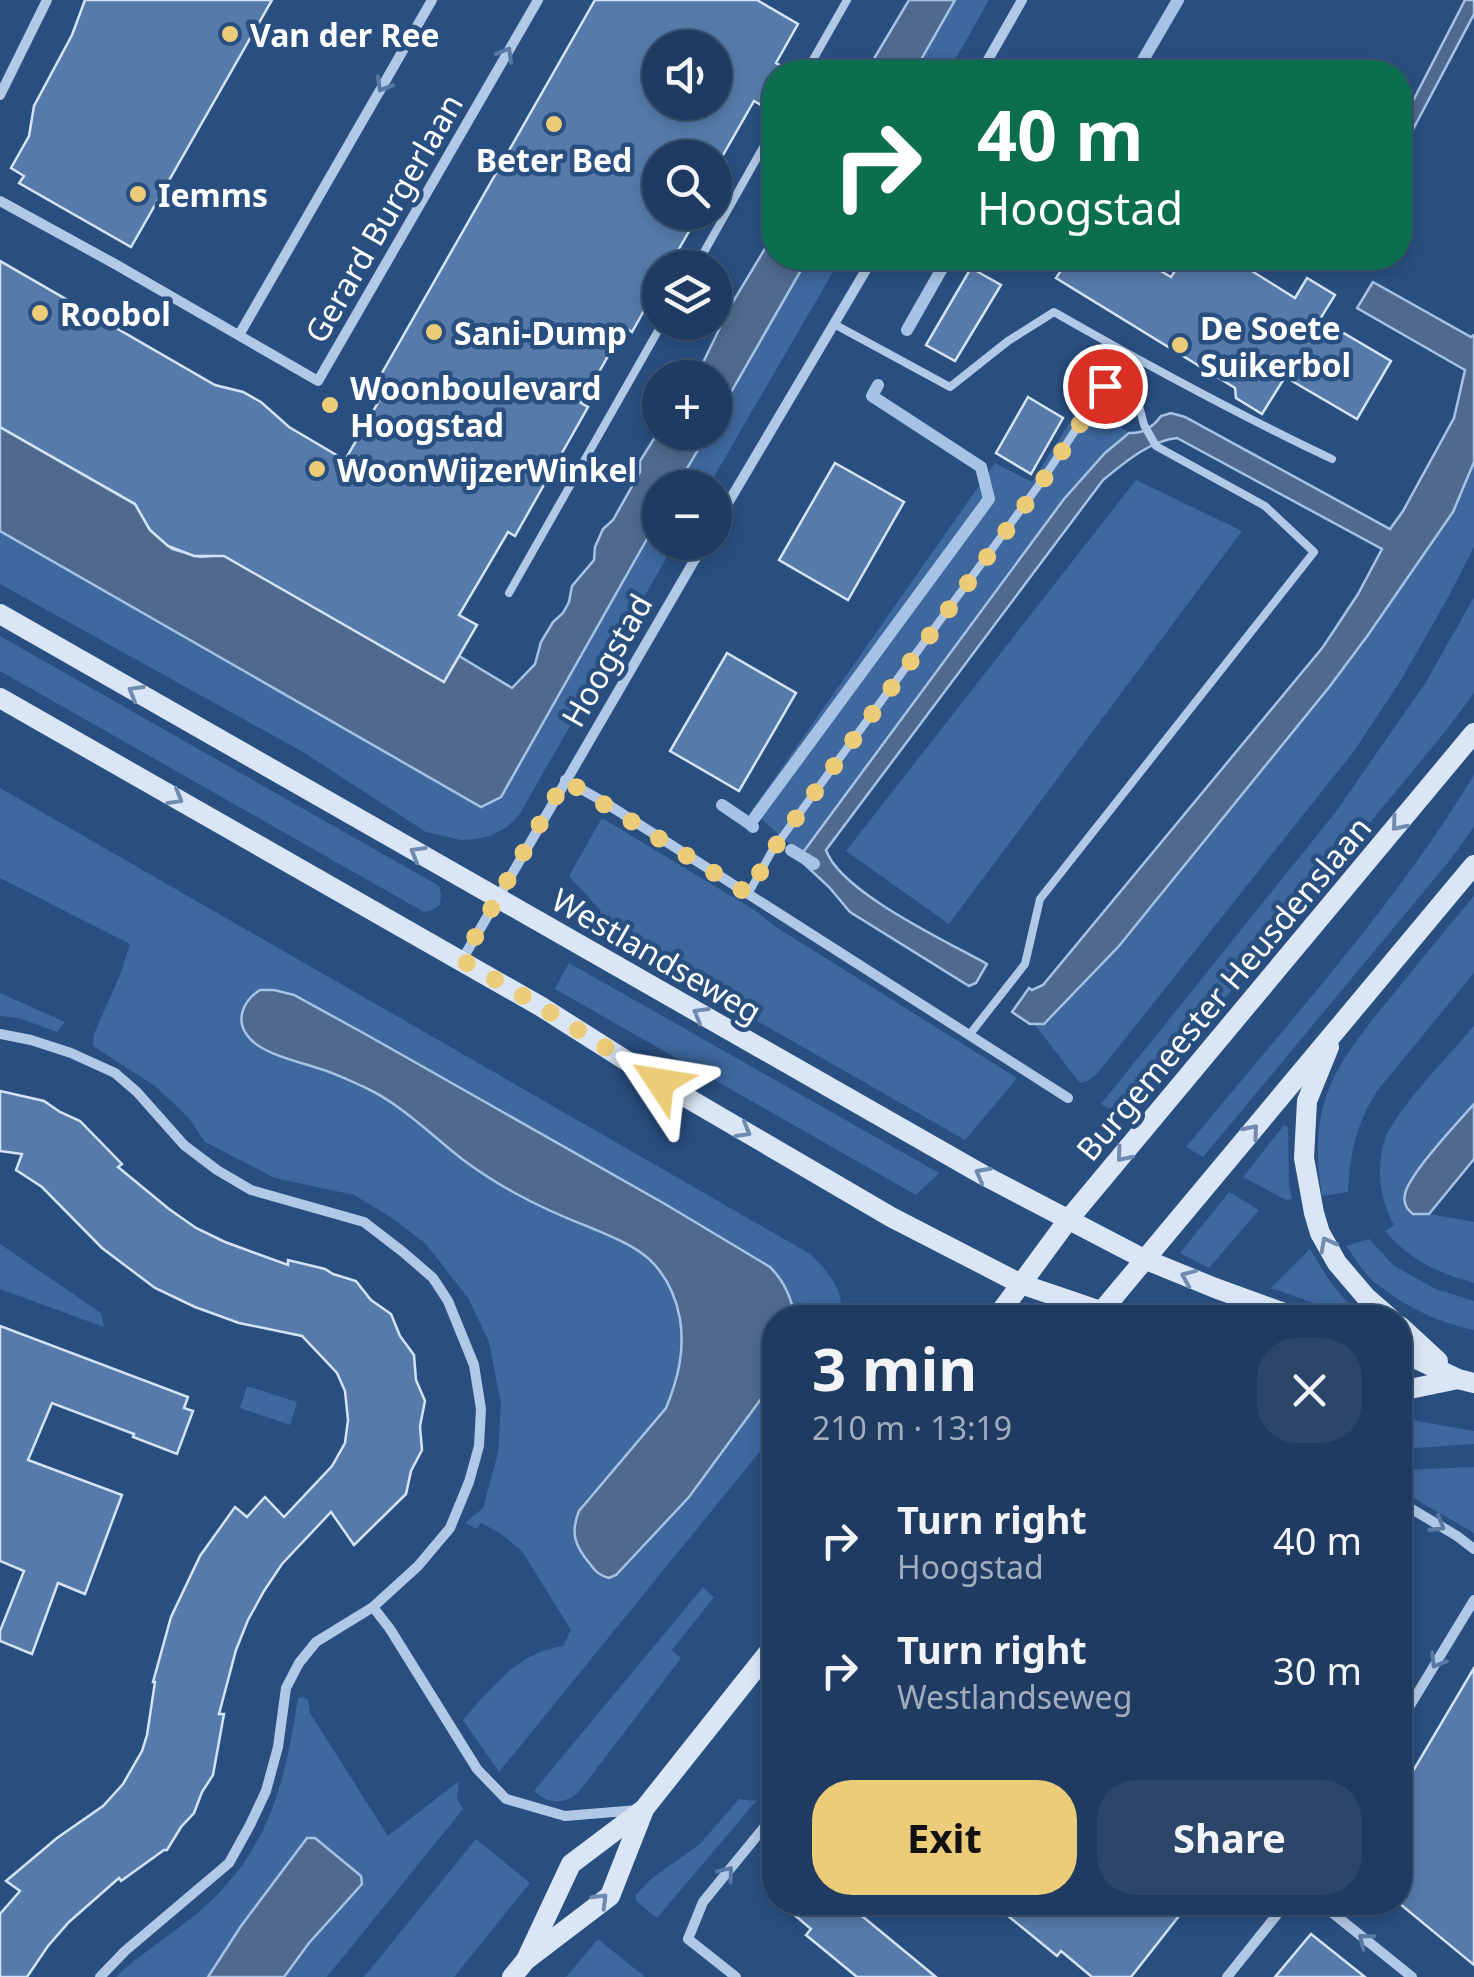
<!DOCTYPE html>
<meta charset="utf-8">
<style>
body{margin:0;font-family:"Noto Sans",sans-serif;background:#2c466a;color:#f1f3f6;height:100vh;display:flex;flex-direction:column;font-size:38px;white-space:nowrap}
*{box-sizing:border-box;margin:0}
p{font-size:32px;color:#a1adbd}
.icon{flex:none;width:55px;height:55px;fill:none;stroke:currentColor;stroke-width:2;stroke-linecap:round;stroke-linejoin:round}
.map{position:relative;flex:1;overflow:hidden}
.side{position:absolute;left:762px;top:1305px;width:650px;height:610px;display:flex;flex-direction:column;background:#1f3b61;border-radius:40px;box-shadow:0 5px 15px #0003,0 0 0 2px #3c5576}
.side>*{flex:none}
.hud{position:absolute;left:762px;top:60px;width:650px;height:210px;border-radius:40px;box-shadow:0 5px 15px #0003,0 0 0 2px #3c5576;background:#0b6e4f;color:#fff;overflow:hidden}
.buttons{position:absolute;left:642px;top:30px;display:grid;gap:20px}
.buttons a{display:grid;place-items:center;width:90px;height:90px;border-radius:50%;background:#1f3b61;box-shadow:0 5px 15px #0003,0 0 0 2px #3c5576;font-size:50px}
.pin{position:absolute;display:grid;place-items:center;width:85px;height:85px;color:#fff;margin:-42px;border:5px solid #fff;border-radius:50%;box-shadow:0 2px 10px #0007}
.me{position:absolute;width:110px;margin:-55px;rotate:303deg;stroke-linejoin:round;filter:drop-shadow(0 0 8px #0008)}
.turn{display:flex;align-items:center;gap:35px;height:210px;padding:0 50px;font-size:45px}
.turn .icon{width:130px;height:130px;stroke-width:2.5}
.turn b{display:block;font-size:70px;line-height:85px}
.round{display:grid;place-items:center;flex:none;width:105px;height:105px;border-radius:40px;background:#2c466a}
.summary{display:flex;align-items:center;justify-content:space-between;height:170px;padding:0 50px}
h1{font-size:60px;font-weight:700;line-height:75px}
.button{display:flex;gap:20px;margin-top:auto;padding:20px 50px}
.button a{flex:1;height:115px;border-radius:40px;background:#eccc78;color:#111;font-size:40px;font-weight:700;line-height:115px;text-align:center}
.button a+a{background:#2c466a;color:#f1f3f6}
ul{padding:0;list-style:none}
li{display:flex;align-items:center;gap:30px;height:130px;padding:0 50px}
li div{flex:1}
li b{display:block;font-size:38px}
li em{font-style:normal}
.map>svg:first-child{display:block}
</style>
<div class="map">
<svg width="1474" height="1977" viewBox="0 0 1474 1977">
<rect width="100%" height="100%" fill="#294f81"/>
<g fill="#3e689e">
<polygon points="955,0 989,0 948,72 914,72"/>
<polygon points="808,258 841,258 708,487 676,488 708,433 715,432 715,420"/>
<polygon points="1084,400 1129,433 1105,453 1064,499 801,855 752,810 995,463 1032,482"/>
<polygon points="1474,462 1474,547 1445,603 1401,680 1354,751 1097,1074 1089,1080 1080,1083 1035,1025 1050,1020 1119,946 1368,635 1453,512"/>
<polygon points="1136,480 1242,531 949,924 846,851"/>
<polygon points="660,516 660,542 675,543 519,815 507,827 490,836 477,839 461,840 426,832 303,752 0,584 0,531 482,807 501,797"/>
<polygon points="1474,597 1474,693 1448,728 1126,1118 1101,1104 1335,813 1426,682"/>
<polygon points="0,636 439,886 441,895 440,905 432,910 424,912 0,671"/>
<path d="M1474,775V827L1450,860L1203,1157L1186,1147C1285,1026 1393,909 1474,775Z"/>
<path d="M0,788L812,1255C829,1274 846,1291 840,1317H795L792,1303L770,1267L665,1204L294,995C273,992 258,985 244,1005C272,1026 299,1051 328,1071C351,1085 377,1092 401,1110C449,1144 490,1185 544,1209C590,1229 653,1242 673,1294C687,1329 685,1371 667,1404C655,1427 627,1454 609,1474C601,1485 586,1497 580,1509C578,1513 579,1519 579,1524C579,1550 580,1558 601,1576L689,1497L775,1380V1433L499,1772L463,1720C492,1687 517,1653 563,1646L571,1630L522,1551L500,1533L481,1523L476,1529L465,1523L483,1508L498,1453L501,1404L489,1342L468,1298L426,1244L392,1218L354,1195L275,1178L205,1142L188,1117L155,1086L93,1046L94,1034L120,975L130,944L0,878Z"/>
<polygon points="602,818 756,911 776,927 1017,1078 965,1140 593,927 601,911 569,876"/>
<path d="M1474,896V973L1377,1091C1356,1124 1350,1154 1348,1192L1322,1196C1306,1100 1337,1063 1395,992C1421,960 1447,928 1474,896Z"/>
<polygon points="569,963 939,1173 916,1195 555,989"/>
<polygon points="0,993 65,1022 57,1032 19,1018 0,1016"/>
<path d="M1474,1026V1104L1433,1152L1409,1185L1420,1215L1429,1214L1474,1222V1283C1435,1271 1412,1262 1385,1231L1394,1225C1380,1200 1376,1169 1384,1142C1392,1114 1452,1052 1474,1026Z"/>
<polygon points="1284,1125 1288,1127 1289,1186 1292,1199 1286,1200 1243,1177"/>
<polygon points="1229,1192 1259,1210 1209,1268 1180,1253"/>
<path d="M1369,1239L1394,1266L1436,1289L1474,1301V1330C1436,1322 1399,1304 1370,1278C1361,1269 1354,1256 1346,1246Z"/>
<polygon points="0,1244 101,1313 104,1327 0,1289"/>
<polygon points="1310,1249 1329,1280 1346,1301 1365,1317 1355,1317 1271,1288"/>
<polygon points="247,1386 297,1402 290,1425 240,1408"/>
<polygon points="1400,1418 1474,1431 1474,1444 1400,1449"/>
<polygon points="1474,1467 1474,1533 1400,1490 1400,1470"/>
<path d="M703,1587L714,1597L672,1650L681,1658L578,1793C562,1805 549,1804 534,1791Z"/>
<path d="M303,1697L308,1700L310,1713L388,1836L459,1781L457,1799L463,1809L327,1977H284L360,1876L316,1838L311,1837L276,1879L208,1977H116C142,1952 173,1934 201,1910C269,1851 285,1783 298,1698Z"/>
<polygon points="739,1799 756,1801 657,1918 636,1901 636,1895 651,1879 700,1844"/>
<polygon points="476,1839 530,1883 454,1977 364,1977"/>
<polygon points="598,1939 645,1977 566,1977"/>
</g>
<g fill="#4f6a8e" stroke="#a6c3e6" stroke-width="2.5">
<polygon points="909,0 955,0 914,72 866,72"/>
<polygon points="1465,0 1474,0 1474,14 1400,154 1400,126"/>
<polygon points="775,232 775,258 808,258 715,420 715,378 696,377 731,305"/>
<path d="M1373,282L1471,337L1474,335V462L1453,512L1368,635L1330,686L1119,946L1044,1024H1030L1012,1012L1029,988L1032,990L1043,985L1323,647L1358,594L1382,549L1177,438C1149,441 1124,463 1103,480L826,850C840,892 948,942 987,964L976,983L969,986L850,912L829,887L800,860L801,855L1064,499L1105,453L1129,433C1143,434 1153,427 1161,416L1171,413L1185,417L1390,529L1403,511L1454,418L1465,370L1357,308Z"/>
<polygon points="0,427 136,505 150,530 172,549 200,557 223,555 444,681 459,656 512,688 535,664 541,642 553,622 563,613 569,602 572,586 594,560 595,547 603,529 613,520 640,472 640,461 660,429 660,432 708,433 676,487 660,488 660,516 501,797 481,807 0,531"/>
<path d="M260,990H274L294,995L367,1035L665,1204L770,1267C785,1282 791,1298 795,1317L775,1318V1380L689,1497L616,1575L609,1578C599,1575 596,1572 590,1564C575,1546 570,1533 579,1511L666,1408C678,1379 685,1351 680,1319C676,1297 666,1275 649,1259C632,1244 610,1236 589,1227C563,1217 538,1206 513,1192C495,1182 478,1171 462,1159C430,1134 401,1104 364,1087C352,1082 341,1076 329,1072C306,1063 260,1055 247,1035C235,1019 244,1000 260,990Z"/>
<path d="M1474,1104V1159L1429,1214H1413C1406,1209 1403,1203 1405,1194C1409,1174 1458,1122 1474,1104Z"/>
<polygon points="307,1838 315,1838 361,1876 362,1884 309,1943 284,1977 208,1977 241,1926"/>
</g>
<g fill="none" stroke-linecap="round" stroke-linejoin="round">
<g stroke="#a6c3e6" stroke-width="12">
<polyline points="1136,72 1178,0"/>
<polyline points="907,330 948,258"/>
<polyline points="722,805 750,824"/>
<polyline points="753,827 750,824 989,499 981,467 872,396 878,385"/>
<polyline points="791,850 814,864"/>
</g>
</g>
<g fill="#567bab" stroke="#d4e3f5" stroke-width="2.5" fill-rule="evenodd">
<polygon points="85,0 272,0 131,247 19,183 24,176 11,168 29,136 34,106 72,35"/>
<path d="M595,0H757L798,24L776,63L783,67L780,72H775V81L761,105L754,101L715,169V158H660V212H700L668,268H660V282L632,332L624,327L603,365L581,403L588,407L515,536L508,532L459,615L477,625L444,682L224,556H194L168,546L150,530L135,504L0,427V261L215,385L243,392L261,402L289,427L345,460L384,392L374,387ZM660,48H715V102H660Z"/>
<polygon points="1069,258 1139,258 1171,277 1183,258 1231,258 1295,298 1307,278 1335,295 1320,319 1391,361 1357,419 1285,377 1262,414 1236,398 1235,388 1056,278"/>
<polygon points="971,268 1001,285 955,361 926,345"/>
<polygon points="1028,397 1063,418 1031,474 996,453"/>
<polygon points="835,463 904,502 848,600 779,560"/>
<polygon points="727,653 796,693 739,791 670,751"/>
<polygon points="0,1091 44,1101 60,1112 80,1121 122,1164 118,1167 169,1209 196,1228 225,1242 288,1265 288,1260 325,1269 333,1274 356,1281 371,1300 391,1314 400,1336 414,1355 416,1380 425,1401 420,1426 422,1450 411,1471 406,1494 354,1545 331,1512 282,1564 264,1591 248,1620 236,1650 219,1714 224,1714 213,1775 202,1792 194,1813 181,1827 167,1850 164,1850 121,1881 119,1878 69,1922 48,1946 27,1977 0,1977 0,1914 20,1891 6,1881 57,1838 103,1806 123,1784 142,1751 147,1735 155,1682 153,1682 171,1617 200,1556 235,1507 247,1517 265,1497 284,1517 332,1466 345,1443 348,1420 345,1391 337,1373 302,1336 239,1323 195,1307 155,1288 102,1248 42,1187 16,1170 22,1154 0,1151"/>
<polygon points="0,1326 188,1397 184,1408 193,1411 177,1454 133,1437 134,1434 52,1403 28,1460 122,1495 85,1594 58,1583 32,1654 0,1641 0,1631 24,1571 0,1561"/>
<polygon points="1474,1668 1474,1965 1400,1904 1400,1793"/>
<polygon points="779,1902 845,1902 936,1977 857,1977 806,1935 811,1929"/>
<polygon points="991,1902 1190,1902 1131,1977 1092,1977 1061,1951 1057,1956"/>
<polygon points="1311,1934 1365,1977 1275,1977"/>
</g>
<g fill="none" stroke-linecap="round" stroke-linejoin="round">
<g stroke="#b1c8e6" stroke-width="8">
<polyline points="806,72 847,0"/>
<polyline points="695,268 775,126"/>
<path d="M834,324L950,387L1008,341L1054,312C1145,364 1237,414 1332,459"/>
<polyline points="509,593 663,322"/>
<polyline points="748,894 772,851 1041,482 1126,354"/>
<polyline points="970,1034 1025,964 1040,899 1314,552 1265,506 1156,446 1144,425 1126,354"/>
</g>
<g stroke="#b1c8e6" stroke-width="10">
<polyline points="981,72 1022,0"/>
<polyline points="0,95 47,0"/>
<polyline points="0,201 115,264 318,381 538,0"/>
<polyline points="239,335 432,0"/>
<polyline points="715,525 873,258"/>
<polyline points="565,780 604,802 1068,1098"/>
<polyline points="462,960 705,542"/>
<polyline points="0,1034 31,1040 71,1053 115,1073 137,1092 184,1145 217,1170 251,1190 364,1222 403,1252 433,1278 448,1301 474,1365 481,1409 479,1446 469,1482 450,1528 418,1566 373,1607 316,1642 299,1663 286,1688 278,1747 266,1791 250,1825 229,1863 125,1951 100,1977"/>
<polyline points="1400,1502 1457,1536 1474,1549"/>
<polyline points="373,1607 390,1629 477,1769 506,1799 565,1816 638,1810"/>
<polyline points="1400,1722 1474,1600"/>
<polyline points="1319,1902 1412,1977"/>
<polyline points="736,1977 688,1939 703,1902 775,1814"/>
<polyline points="1227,1977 1287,1902"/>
</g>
<g stroke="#dae6f6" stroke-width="20">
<polyline points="0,614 985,1176 1144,1259 1215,1288 1298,1318"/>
<polyline points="0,698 540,1006 660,1082 891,1217 1021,1284 1121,1318"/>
<polyline points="1329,1047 1307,1101 1304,1158 1314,1213 1320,1233 1337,1263 1366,1297 1390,1318"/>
<polyline points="996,1318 1068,1220 1474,733"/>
<polyline points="1096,1318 1474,865"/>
<polyline points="1400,1326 1438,1361"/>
<polyline points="1400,1351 1458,1379 1474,1383"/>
<polyline points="1400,1391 1458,1379"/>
<polyline points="526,1960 571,1864 644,1809 775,1644"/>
<polyline points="512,1977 526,1960 610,1896 643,1812"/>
</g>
</g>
<defs><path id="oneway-chevron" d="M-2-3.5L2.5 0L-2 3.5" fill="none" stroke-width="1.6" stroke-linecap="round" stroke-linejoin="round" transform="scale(2.5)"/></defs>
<g stroke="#5979a4">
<use href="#oneway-chevron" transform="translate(506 54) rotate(-60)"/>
<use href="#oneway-chevron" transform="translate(383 85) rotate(120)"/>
<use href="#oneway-chevron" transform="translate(1438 1525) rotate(31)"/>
<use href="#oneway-chevron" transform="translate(1437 1661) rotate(121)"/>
<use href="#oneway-chevron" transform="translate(727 1873) rotate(-51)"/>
<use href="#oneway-chevron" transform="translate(1365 1940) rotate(-141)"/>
</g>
<g stroke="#708bb0">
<use href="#oneway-chevron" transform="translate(135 692) rotate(-150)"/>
<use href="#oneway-chevron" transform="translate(176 798) rotate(30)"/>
<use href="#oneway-chevron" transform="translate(1398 824) rotate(130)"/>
<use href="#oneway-chevron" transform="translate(417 853) rotate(-150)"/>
<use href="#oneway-chevron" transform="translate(700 1014) rotate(-150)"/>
<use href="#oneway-chevron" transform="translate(744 1131) rotate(30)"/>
<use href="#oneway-chevron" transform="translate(1252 1131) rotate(-50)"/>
<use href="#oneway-chevron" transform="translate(1123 1155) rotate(130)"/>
<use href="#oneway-chevron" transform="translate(982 1174) rotate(-151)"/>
<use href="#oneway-chevron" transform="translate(1327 1244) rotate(-118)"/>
<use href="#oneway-chevron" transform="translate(1188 1277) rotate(-157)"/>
<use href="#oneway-chevron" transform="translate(601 1900) rotate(-45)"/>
</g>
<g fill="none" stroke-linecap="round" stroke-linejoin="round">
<polyline stroke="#eccc78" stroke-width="18" stroke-dasharray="0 32.4" points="660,1082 540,1006 462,960 565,780 748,894 772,851 1042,482 1105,386"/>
</g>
<g fill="#eccc78" stroke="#294f81" stroke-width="4">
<circle cx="230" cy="34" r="10"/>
<circle cx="554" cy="124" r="10"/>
<circle cx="138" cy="194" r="10"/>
<circle cx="40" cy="313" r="10"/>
<circle cx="434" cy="332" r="10"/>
<circle cx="1180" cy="345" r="10"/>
<circle cx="330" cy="405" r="10"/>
<circle cx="317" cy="469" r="10"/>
</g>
<g text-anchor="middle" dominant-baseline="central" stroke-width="9" stroke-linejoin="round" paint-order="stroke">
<g font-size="32" font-weight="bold" fill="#fff" stroke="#294f81" text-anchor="start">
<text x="250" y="34">Van der Ree</text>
<text x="554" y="159" text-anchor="middle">Beter Bed</text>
<text x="158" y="194">Iemms</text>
<text x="60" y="313">Roobol</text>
<text x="1200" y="327">De Soete<tspan x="1200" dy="37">Suikerbol</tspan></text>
<text x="454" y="332">Sani-Dump</text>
<text x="350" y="387">Woonboulevard<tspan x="350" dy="37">Hoogstad</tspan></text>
<text x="337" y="469">WoonWijzerWinkel</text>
</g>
<g font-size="32" fill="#fff" stroke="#294f81">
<text transform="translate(383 218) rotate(-60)">Gerard Burgerlaan</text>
<text transform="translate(606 660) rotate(-60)">Hoogstad</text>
<text transform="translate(657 955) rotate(30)">Westlandseweg</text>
<text transform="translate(1223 988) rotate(-50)">Burgemeester Heusdenslaan</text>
</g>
</g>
</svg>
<div class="buttons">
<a><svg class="icon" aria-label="sound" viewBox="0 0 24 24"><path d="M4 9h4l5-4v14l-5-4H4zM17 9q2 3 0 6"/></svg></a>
<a><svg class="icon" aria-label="search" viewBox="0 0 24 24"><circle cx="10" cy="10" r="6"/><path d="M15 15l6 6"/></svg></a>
<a><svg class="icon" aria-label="layers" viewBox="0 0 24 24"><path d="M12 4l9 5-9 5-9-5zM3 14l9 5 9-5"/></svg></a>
<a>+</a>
<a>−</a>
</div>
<div class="pin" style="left:1105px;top:386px;background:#d93025"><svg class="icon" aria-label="arrive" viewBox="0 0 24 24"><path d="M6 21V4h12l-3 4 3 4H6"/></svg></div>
<svg class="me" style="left:660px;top:1082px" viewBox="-20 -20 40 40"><path d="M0-17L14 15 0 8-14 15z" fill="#eccc78" stroke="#fff" stroke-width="4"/></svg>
<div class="hud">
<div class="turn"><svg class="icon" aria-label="right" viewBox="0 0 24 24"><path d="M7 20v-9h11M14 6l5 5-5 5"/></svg><div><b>40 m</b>Hoogstad</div></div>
</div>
<section class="side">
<div class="summary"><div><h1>3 min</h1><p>210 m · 13:19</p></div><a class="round"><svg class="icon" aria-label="close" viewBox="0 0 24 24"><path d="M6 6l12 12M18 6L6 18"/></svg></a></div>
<ul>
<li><svg class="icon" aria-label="right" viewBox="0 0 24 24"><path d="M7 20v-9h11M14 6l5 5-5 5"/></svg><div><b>Turn right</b><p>Hoogstad</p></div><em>40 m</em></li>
<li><svg class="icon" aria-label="right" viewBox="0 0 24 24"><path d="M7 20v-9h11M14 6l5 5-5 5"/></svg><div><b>Turn right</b><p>Westlandseweg</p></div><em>30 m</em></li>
</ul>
<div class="button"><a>Exit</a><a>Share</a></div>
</section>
</div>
